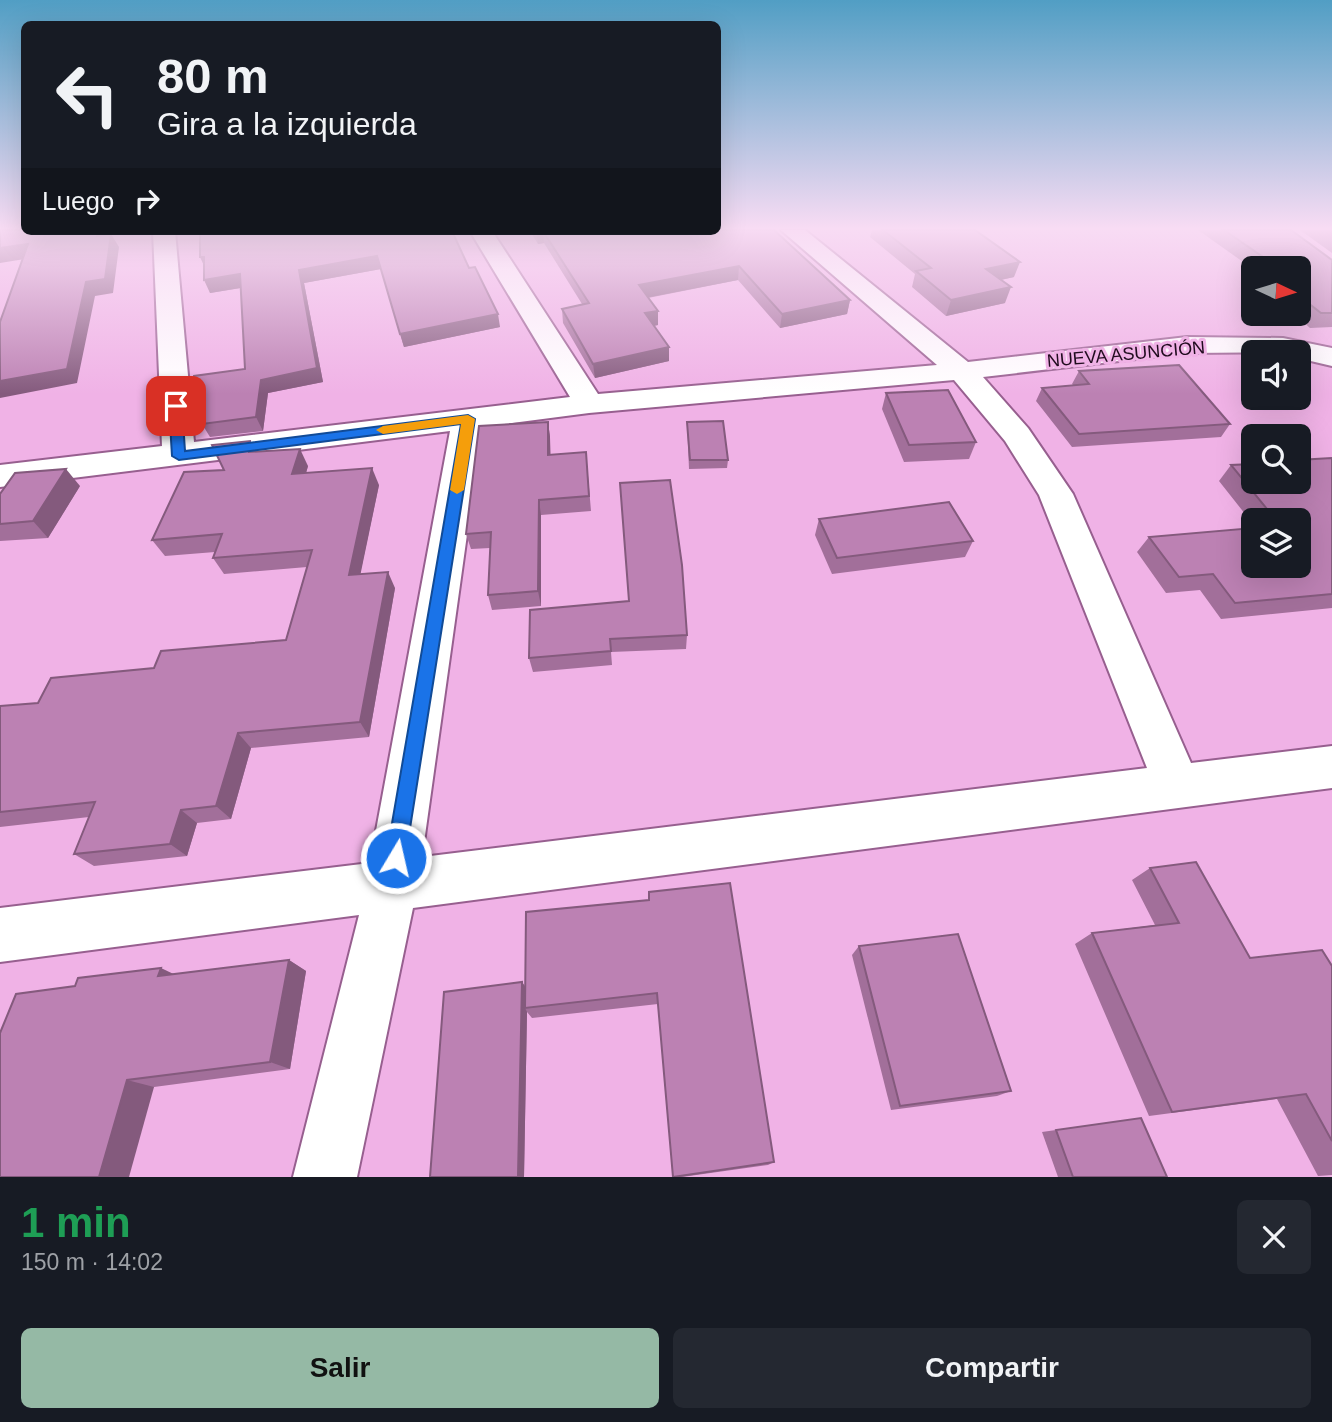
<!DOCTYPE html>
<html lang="es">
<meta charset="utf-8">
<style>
body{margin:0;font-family:Arial,sans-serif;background:#242831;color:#f1f3f6;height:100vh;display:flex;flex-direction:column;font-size:26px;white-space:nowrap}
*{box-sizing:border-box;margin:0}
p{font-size:23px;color:#9ea1a6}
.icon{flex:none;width:38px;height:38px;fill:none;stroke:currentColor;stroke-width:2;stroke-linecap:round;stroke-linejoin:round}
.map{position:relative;height:1177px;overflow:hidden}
.panel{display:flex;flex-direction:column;background:#171b24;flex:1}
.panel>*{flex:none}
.guide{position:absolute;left:21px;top:21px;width:700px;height:214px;border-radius:10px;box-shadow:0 7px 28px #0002;background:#171b24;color:#f1f3f6;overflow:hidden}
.needle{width:46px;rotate:94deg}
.controls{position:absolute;left:1241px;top:256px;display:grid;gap:14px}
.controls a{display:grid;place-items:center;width:70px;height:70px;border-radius:10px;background:#171b24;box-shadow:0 7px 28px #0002;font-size:35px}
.pin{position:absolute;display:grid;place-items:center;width:60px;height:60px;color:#fff;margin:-30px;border-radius:14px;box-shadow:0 4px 10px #0006}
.me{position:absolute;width:77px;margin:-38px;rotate:9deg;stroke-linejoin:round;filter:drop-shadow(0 0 5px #0008)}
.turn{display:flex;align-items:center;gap:24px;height:147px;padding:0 21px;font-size:32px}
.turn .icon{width:91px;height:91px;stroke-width:2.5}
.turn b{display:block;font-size:49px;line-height:60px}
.then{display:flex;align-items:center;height:66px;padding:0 21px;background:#0003;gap:14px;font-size:26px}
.round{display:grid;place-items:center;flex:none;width:74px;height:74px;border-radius:10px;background:#242831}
.summary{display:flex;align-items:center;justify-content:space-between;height:119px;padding:0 21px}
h1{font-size:42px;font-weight:600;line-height:52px;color:#1e9e55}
.primary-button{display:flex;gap:14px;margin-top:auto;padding:14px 21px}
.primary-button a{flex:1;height:80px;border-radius:10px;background:#95b9a5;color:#111;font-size:28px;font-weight:600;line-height:80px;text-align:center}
.primary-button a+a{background:#242831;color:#f1f3f6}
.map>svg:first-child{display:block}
</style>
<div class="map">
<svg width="1332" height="1177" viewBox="0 0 1332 1177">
<rect width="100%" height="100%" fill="#f0b2e6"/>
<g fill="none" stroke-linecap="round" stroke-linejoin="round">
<defs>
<path id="minor" d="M781,230H805L968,362L1187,337L1283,338L1332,348V366L1298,358V352L1187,353L983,377L1028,428L1073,494L1191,763L1332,746V788L413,908L357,1177H293L359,915L0,962V908L370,863L450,431L0,487V465L162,446L153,231H175L194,442L570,397L470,231H492L598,394L937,365ZM954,380L1005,441L1039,495L1147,768L422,857L482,427L589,413Z"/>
</defs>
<use href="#minor" stroke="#975f8f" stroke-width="4"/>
<use href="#minor" fill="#fff" fill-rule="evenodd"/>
</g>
<g fill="#a26f9a">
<polygon points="872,230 975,230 1014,277 1001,280 1005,303 946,316 912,287 915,274 870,237"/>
<polygon points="1198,230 1291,230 1332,260 1332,327 1310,328 1293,313 1298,313 1298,268 1253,268 1253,269"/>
<polygon points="1300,230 1332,230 1332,253"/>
<polygon points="530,231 718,231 850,300 847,314 780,328 738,280 648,298 658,325 654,326 669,361 595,378 563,323 562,309 582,304 544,243 538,244"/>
<polygon points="204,267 469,268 500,327 404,347 381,269 304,283 323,382 268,393 263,431 210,437 202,424 245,369 241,288 210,293"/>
<polygon points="1079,371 1230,424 1221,437 1072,447 1036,401 1042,388 1073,385 1072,384"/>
<polygon points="886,393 976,442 969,459 904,462 882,409"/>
<polygon points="548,422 550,437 550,455 586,452 591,511 541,515 541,606 492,610 488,595 490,548 471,549 466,534"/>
<polygon points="687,422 728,460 727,468 689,469"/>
<polygon points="256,451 308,466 306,473 379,485 360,574 395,588 369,737 251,748 231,819 197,823 187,856 94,866 74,854 89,817 0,827 0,706 38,703 154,668 286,640 307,567 224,574 213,558 215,552 165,556 152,540 224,470"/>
<polygon points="1332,458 1332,608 1221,619 1200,590 1166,593 1137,552 1149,537 1253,565 1298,520 1253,520 1253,524 1219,481 1231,465"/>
<polygon points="80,486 48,538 0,541 0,524"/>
<polygon points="819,519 973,541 965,557 832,574 815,535"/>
<polygon points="530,610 687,635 686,649 611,652 612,665 533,672 529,658"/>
<polygon points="1150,868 1250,958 1332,966 1332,1175 1318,1176 1277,1099 1149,1116 1075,944 1092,933 1155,925 1132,880"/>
<polygon points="649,900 774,1162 768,1165 682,1177 673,1177 658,1004 532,1018 527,1012 524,1177 430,1177 522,982 525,986"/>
<polygon points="859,946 1011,1091 997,1096 891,1110 852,955"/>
<polygon points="289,960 306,971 290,1069 154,1087 0,1177 175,974"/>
<polygon points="1056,1130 1167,1177 1058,1177 1042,1132"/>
</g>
<g fill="#845a7d">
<polygon points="98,231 108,231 104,249 97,236"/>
<polygon points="536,231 543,231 544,243 538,244"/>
<polygon points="111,234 119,247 113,293 95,296 77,383 0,398 0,381 86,282"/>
<polygon points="28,244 37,257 0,263 0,248"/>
<polygon points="377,256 381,269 304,283 323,382 268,393 263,431 256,417 261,380 299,270"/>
<polygon points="200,257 204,257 206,270"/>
<polygon points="1020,262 1014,277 981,284 986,269"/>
<polygon points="739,266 738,280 640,299 639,285"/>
<polygon points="240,274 246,287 210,293 204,280"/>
<polygon points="1011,287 1005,303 946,316 951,300"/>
<polygon points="850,300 847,314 780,328 782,314"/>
<polygon points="658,311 658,325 646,327 645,313"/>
<polygon points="498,314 500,327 404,347 400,334"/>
<polygon points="669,347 669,361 595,378 593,364"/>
<polygon points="548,422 550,437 551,470 548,455"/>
<polygon points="250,441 259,457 249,452"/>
<polygon points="300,449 308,466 301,490 292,474"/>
<polygon points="372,468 379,485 357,591 349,575"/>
<polygon points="66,469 80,486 48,538 33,521"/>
<polygon points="539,500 541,515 541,606 538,591"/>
<polygon points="388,572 395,588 369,737 360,722"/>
<polygon points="238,733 251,748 231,819 216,806"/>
<polygon points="181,810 197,823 187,856 170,844"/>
<polygon points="289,960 306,971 290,1069 270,1062"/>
<polygon points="161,968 184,979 158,976"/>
<polygon points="522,982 527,990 525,1008 527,1012 524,1177 518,1177"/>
<polygon points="127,1080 154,1087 129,1177 99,1177"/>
</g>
<g fill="#bc81b3" stroke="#845a7d" stroke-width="2">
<polygon points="0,230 24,230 24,231 98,231 97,236 111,234 105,279 86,282 67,369 0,381 0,322 28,244 0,248"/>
<polygon points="718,230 774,230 850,300 782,314 739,266 639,285 658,311 645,313 669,347 593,364 562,309 589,303 543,231 718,231"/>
<polygon points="883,230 975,230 1020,262 986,269 1011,287 951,300 916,271 931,268"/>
<polygon points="1224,230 1291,230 1332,260 1332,313 1321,313 1298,295 1298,268 1279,268"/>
<polygon points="200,231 452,231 469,268 475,267 498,314 400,334 377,256 299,270 317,368 261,380 256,417 202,424 188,397 194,376 245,369 240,274 204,280 204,257 200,257"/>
<polygon points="1179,365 1230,424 1079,434 1042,388 1089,384 1079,371"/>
<polygon points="948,390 976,442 909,445 886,393"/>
<polygon points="723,421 728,460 690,460 687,422"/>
<polygon points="548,422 548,455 586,452 589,496 539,500 538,591 488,595 491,532 466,534 479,426"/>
<polygon points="250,441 249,452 300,449 292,474 372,468 349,575 388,572 360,722 238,733 216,806 181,810 170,844 74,854 95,802 0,812 0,706 38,703 51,678 154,668 161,651 286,640 312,550 213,558 222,534 152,540 184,472 224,470 212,445"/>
<polygon points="1332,458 1332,594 1235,603 1213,574 1179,577 1149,537 1253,528 1253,565 1298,565 1298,520 1276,520 1231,465 1253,464 1253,481 1298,481 1298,460"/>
<polygon points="66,469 33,521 0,524 0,494 15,473"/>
<polygon points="670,480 682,565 687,635 610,639 611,651 529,658 530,610 629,601 620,483"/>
<polygon points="949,502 973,541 837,558 819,519"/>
<polygon points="1196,862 1250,958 1322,950 1332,966 1332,1141 1306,1094 1172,1112 1092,933 1179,923 1150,868"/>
<polygon points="730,883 774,1162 673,1177 657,993 525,1008 526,912 649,900 649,892"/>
<polygon points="958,934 1011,1091 900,1106 859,946"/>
<polygon points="289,960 270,1062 127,1080 99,1177 0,1177 0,1033 16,994 75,986 78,978 161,968 158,976"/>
<polygon points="522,982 518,1177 430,1177 444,992"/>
<polygon points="1141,1118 1167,1177 1073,1177 1056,1130"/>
</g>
<linearGradient id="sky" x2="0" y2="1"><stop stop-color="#519ec4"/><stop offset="0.58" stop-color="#f8dcf4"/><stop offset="1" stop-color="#f8dcf4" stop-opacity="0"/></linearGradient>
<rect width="1332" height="394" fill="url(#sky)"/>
<polygon fill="#1a73e8" stroke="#114b97" stroke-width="2" points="176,402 182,406 185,451 468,415 475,419 404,866 396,869 389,866 386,858 461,424 179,460 172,456 169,406"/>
<polygon fill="#f59e0b" points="468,415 475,419 464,490 457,494 450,490 461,424 383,434 376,430 383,426"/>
<g text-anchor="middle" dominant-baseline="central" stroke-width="6" stroke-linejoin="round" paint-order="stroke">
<g font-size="18" fill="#210c1f" stroke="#f0b2e6">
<text transform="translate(1126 354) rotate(-5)">NUEVA ASUNCIÓN</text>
</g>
</g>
</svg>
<div class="controls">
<a><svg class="needle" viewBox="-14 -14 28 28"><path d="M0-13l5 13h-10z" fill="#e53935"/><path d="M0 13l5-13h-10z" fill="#9ea1a6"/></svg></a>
<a><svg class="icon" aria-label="sound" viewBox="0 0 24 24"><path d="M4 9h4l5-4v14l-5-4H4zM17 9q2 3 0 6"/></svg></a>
<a><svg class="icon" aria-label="search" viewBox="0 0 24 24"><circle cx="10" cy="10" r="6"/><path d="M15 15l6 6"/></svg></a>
<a><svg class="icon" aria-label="layers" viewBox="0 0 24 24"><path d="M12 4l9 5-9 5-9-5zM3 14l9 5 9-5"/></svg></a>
</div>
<div class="pin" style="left:176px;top:406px;background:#d93025"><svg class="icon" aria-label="arrive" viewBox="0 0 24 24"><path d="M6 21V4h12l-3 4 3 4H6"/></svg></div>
<svg class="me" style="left:396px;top:858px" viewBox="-20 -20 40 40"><circle r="17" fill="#1a73e8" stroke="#fff" stroke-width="3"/><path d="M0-11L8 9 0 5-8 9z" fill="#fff"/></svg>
<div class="guide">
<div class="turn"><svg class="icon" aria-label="left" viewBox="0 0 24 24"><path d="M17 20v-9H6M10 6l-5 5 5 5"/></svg><div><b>80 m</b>Gira a la izquierda</div></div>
<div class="then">Luego<svg class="icon" aria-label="right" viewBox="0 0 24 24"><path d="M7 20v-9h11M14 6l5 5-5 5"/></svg></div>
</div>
</div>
<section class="panel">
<div class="summary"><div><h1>1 min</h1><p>150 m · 14:02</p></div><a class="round"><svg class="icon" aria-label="close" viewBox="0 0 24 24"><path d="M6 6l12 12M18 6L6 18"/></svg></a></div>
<div class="primary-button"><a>Salir</a><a>Compartir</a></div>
</section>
